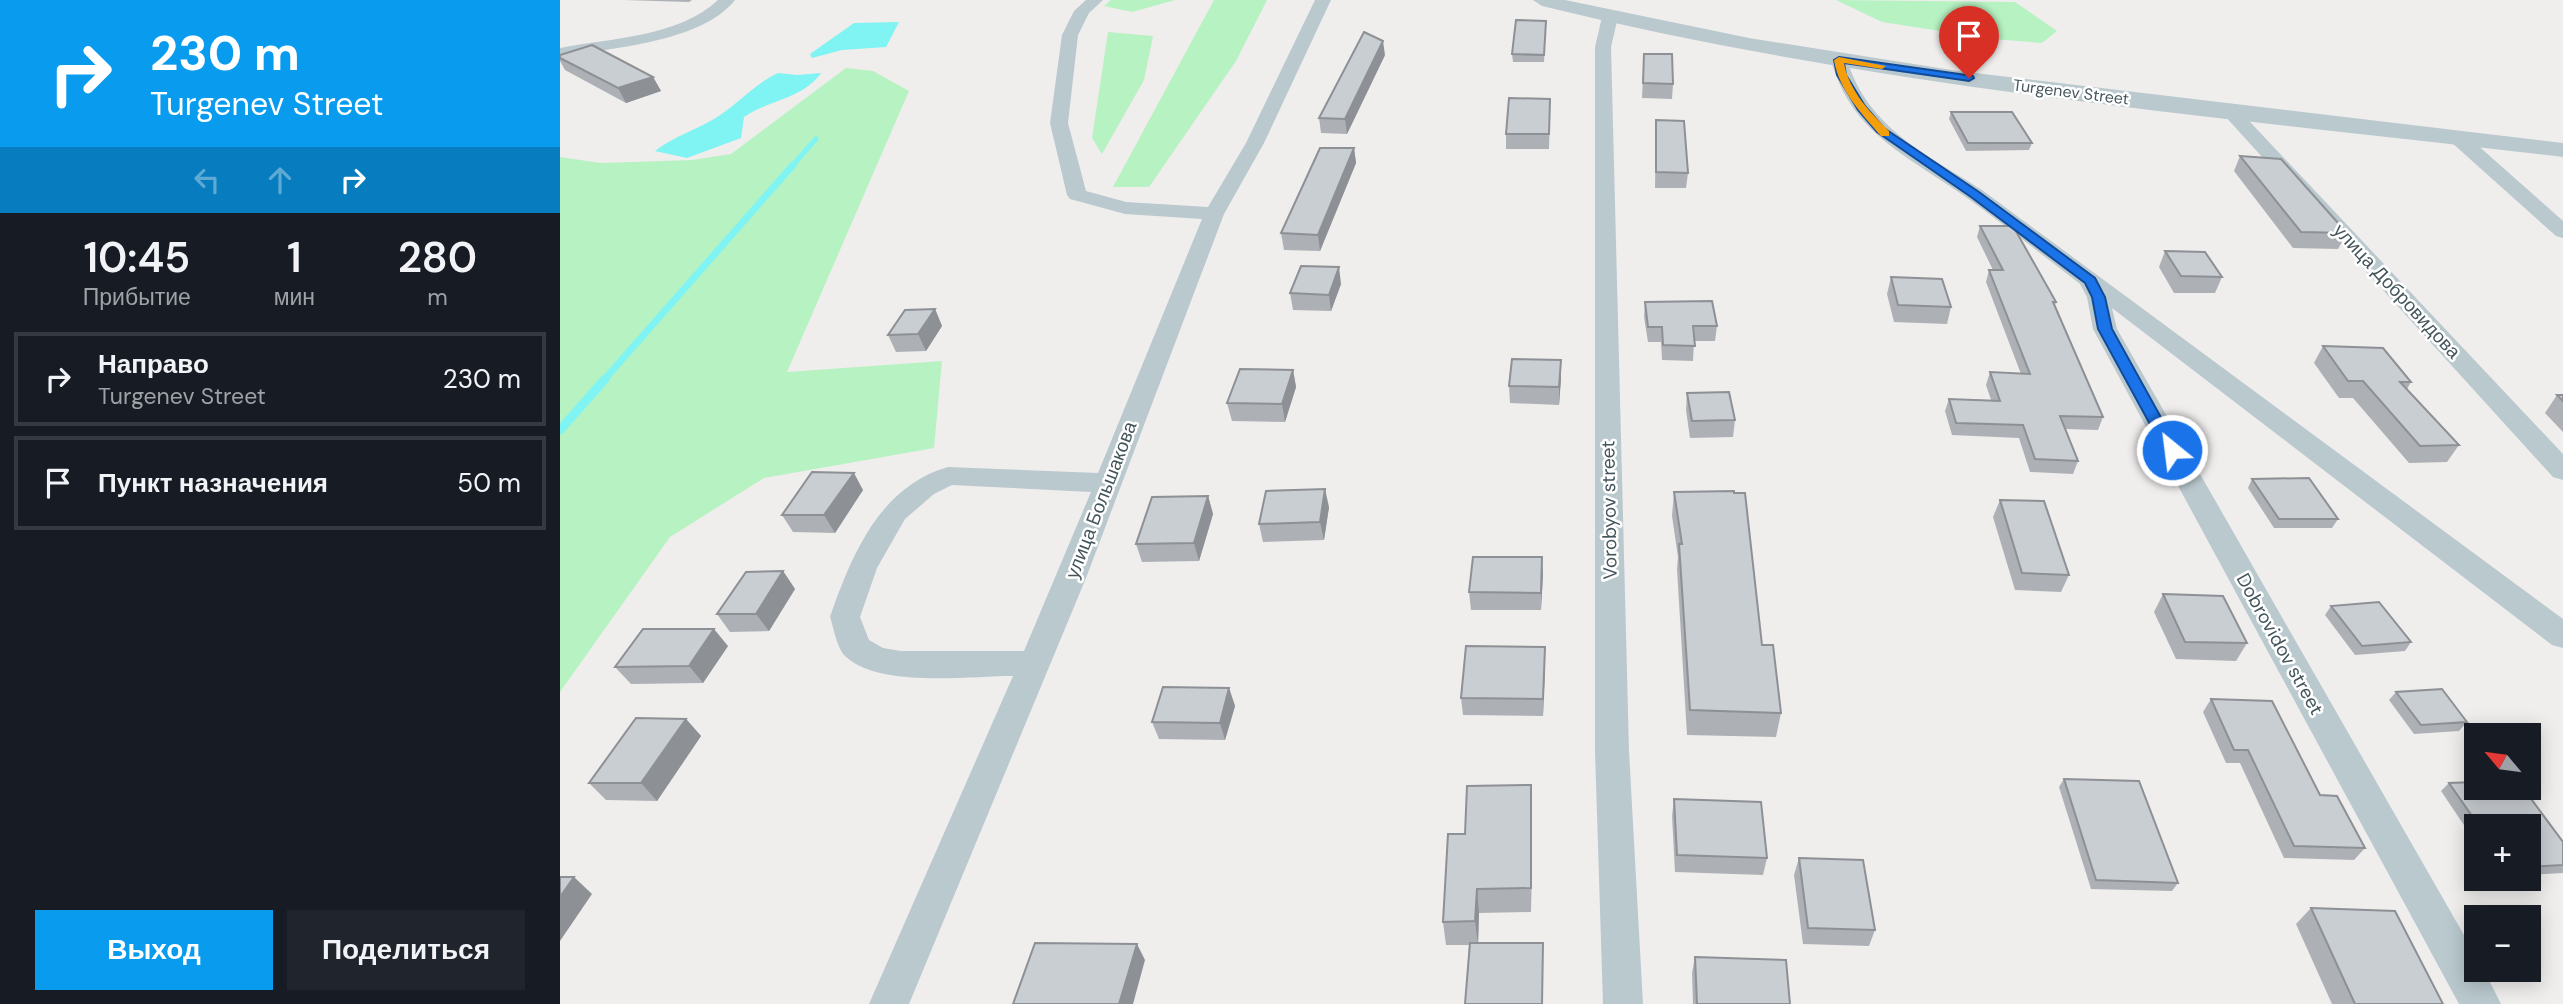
<!DOCTYPE html>
<html lang="ru">
<meta charset="utf-8">
<style>
body{margin:0;font-family:"DM Sans",sans-serif;background:#20242c;color:#f1f3f6;height:100vh;display:flex;flex-direction:column;font-size:26px;white-space:nowrap}
*{box-sizing:border-box;margin:0}
p{font-size:23px;color:#9ea1a6}
.icon{flex:none;width:38px;height:38px;fill:none;stroke:currentColor;stroke-width:2;stroke-linecap:round;stroke-linejoin:round}
.map{position:relative;flex:1;overflow:hidden}
.sheet{display:flex;flex-direction:column;background:#171b24;width:560px}
.sheet>*{flex:none}
.hud{background:#099bee;color:#fff;overflow:hidden}
.needle{width:46px;rotate:299deg}
.fabs{position:absolute;left:1904px;top:723px;display:grid;gap:14px}
.fabs a{display:grid;place-items:center;width:77px;height:77px;border-radius:0px;background:#171b24;box-shadow:0 4px 18px #0003;font-size:35px}
.pin{position:absolute;display:grid;place-items:center;width:60px;height:60px;color:#fff;margin:-72px -30px;border-radius:50% 50% 50% 0;rotate:-45deg;box-shadow:0 0 7px #0007}
.pin .icon{rotate:45deg}
.me{position:absolute;width:77px;margin:-38px;rotate:331deg;stroke-linejoin:round;filter:drop-shadow(0 0 5px #0008)}
.turn{display:flex;align-items:center;gap:24px;height:147px;padding:0 35px;font-size:32px}
.turn .icon{width:91px;height:91px;stroke-width:2.5}
.turn b{display:block;font-size:49px;line-height:60px}
.lanes{display:flex;align-items:center;height:66px;padding:0 35px;background:#0003;justify-content:center;gap:35px;direction:ltr}
.lanes .off{opacity:.35}
.eta{display:flex;justify-content:space-evenly;align-items:center;height:119px;text-align:center}
.eta b{font-size:42px;font-weight:600;line-height:49px}
.cta{display:flex;gap:14px;margin-top:auto;padding:14px 35px}
.cta a{flex:1;height:80px;border-radius:0px;background:#099bee;color:#fff;font-size:28px;font-weight:600;line-height:80px;text-align:center}
.cta a+a{background:#20242c;color:#f1f3f6}
ul{padding:0;list-style:none}
li{display:flex;align-items:center;gap:21px;height:94px;margin:0 14px 10px;padding:0 21px;border:4px solid #363941;border-radius:0px}
li div{flex:1}
li b{display:block;font-size:26px}
li em{font-style:normal}
main{display:flex;flex:1;min-height:0}
.map>svg:first-child{display:block}
</style>
<main>
<section class="sheet">
<div class="hud">
<div class="turn"><svg class="icon" aria-label="right" viewBox="0 0 24 24"><path d="M7 20v-9h11M14 6l5 5-5 5"/></svg><div><b>230 m</b>Turgenev Street</div></div>
<div class="lanes"><svg class="icon off" aria-label="left" viewBox="0 0 24 24"><path d="M17 20v-9H6M10 6l-5 5 5 5"/></svg><svg class="icon off" aria-label="ahead" viewBox="0 0 24 24"><path d="M12 20V5M6 11l6-6 6 6"/></svg><svg class="icon" aria-label="right" viewBox="0 0 24 24"><path d="M7 20v-9h11M14 6l5 5-5 5"/></svg></div>
</div>
<div class="eta">
<div><b>10:45</b><p>Прибытие</p></div>
<div><b>1</b><p>мин</p></div>
<div><b>280</b><p>m</p></div>
</div>
<ul>
<li><svg class="icon" aria-label="right" viewBox="0 0 24 24"><path d="M7 20v-9h11M14 6l5 5-5 5"/></svg><div><b>Направо</b><p>Turgenev Street</p></div><em>230 m</em></li>
<li><svg class="icon" aria-label="arrive" viewBox="0 0 24 24"><path d="M6 21V4h12l-3 4 3 4H6"/></svg><div><b>Пункт назначения</b></div><em>50 m</em></li>
</ul>
<div class="cta"><a>Выход</a><a>Поделиться</a></div>
</section>
<div class="map">
<svg width="2003" height="1004" viewBox="0 0 2003 1004">
<rect width="100%" height="100%" fill="#f0eded"/>
<g fill="#b7f2c2">
<polygon points="551,0 615,0 572,12 544,6"/>
<polygon points="654,0 707,0 676,61 589,187 553,187"/>
<polygon points="1276,0 1455,2 1497,31 1482,43 1432,39 1322,22"/>
<polygon points="548,32 593,36 584,80 542,154 532,138"/>
<polygon points="286,68 313,71 349,91 227,372 382,361 374,448 204,478 110,537 0,692 0,157 41,163 132,160 171,154"/>
</g>
<g fill="#80f3f3">
<polygon points="339,22 326,47 282,50 252,58 250,54 294,23"/>
<path d="M218,73L237,75L261,73C243,99 208,100 184,117L181,138L127,158L95,151C113,137 135,130 154,119C177,105 194,84 218,73Z"/>
</g>
<g fill="none" stroke-linecap="round" stroke-linejoin="round">
<polyline stroke="#80f3f3" stroke-width="5" points="231,167 256,139"/>
<polyline stroke="#80f3f3" stroke-width="7" points="44,380 233,165"/>
<polyline stroke="#80f3f3" stroke-width="9" points="0,430 45,379"/>
<g fill="#bac9ce" fill-rule="evenodd">
<path d="M158,0H175C141,43 51,47 0,58V48C50,38 119,37 158,0Z"/>
<path d="M526,0H543L529,13L518,35L508,123L526,191L566,202L648,207L686,143L755,0H771L704,143L664,214L526,578L349,1004H309L453,676C409,676 321,688 286,657C277,649 274,629 270,617C291,556 320,486 388,467L538,473L642,219L565,214L510,199L507,195L490,123L502,35L514,11ZM392,485L531,492L464,651H341L323,648L309,640L300,617L317,568L345,519L374,494Z"/>
<polygon points="1050,12 1058,17 1051,47 1069,751 1083,1004 1043,1004 1035,751 1035,47 1042,17"/>
<path d="M1279,55L1287,60C1308,128 1366,154 1422,190L2003,619V648L1992,645L1552,308L1557,329L1916,956V970H1924L1941,1004H1899L1533,329L1527,297L1520,284C1484,256 1447,227 1410,200C1351,157 1292,136 1271,60Z"/>
<polygon points="1670,106 1676,107 2003,454 2003,480 1993,477 1664,115 1661,111"/>
<polygon points="1898,132 1905,134 2003,221 2003,238 1996,236 1891,142 1889,138 1891,134"/>
</g>
<path fill="#bac9ce" fill-rule="evenodd" d="M973,0H1005L1189,38L1398,71L2003,143V157C1662,117 1316,88 982,6Z"/>
</g>
<g fill="#adb1b5">
<polygon points="64,0 132,0 129,2"/>
<polygon points="986,21 984,62 953,62 952,54"/>
<polygon points="1084,54 1113,84 1112,99 1082,98"/>
<polygon points="0,55 93,77 101,91 66,103 5,70 0,61"/>
<polygon points="825,55 787,134 761,133 759,118"/>
<polygon points="1391,112 1472,143 1469,150 1406,151 1389,119"/>
<polygon points="990,113 989,149 946,149 946,134"/>
<polygon points="1096,120 1128,173 1126,188 1095,188"/>
<polygon points="794,148 796,163 760,251 724,250 721,233"/>
<polygon points="1680,156 1787,233 1778,249 1733,248 1674,171"/>
<polygon points="1420,226 1496,302 1495,305 1543,417 1538,430 1506,429 1518,461 1513,474 1470,472 1459,438 1392,435 1385,411 1389,399 1431,400 1426,385 1430,372 1461,374 1426,282 1429,270 1433,270 1417,237"/>
<polygon points="1605,251 1662,277 1655,293 1614,293 1599,267"/>
<polygon points="1331,277 1391,307 1387,324 1334,322 1327,294"/>
<polygon points="781,284 771,311 733,310 730,293"/>
<polygon points="1085,302 1157,326 1155,341 1134,341 1133,361 1102,360 1101,342 1088,342 1084,317"/>
<polygon points="375,309 382,326 366,351 336,352 328,335"/>
<polygon points="1763,346 1851,382 1847,389 1899,445 1887,462 1849,463 1793,398 1779,398 1754,363"/>
<polygon points="733,370 736,387 725,422 672,421 667,403"/>
<polygon points="1001,378 999,405 950,403 949,386"/>
<polygon points="1127,393 1175,420 1173,437 1130,438 1126,410"/>
<polygon points="1997,395 2003,395 2003,432 1985,413"/>
<polygon points="1692,479 1778,519 1772,528 1714,528 1688,488"/>
<polygon points="303,490 275,533 233,532 222,515"/>
<polygon points="1114,492 1202,645 1221,713 1216,737 1127,735 1117,569 1118,557 1112,516"/>
<polygon points="648,496 653,514 639,561 582,562 576,544"/>
<polygon points="1440,500 1509,575 1501,592 1455,590 1433,517"/>
<polygon points="769,507 764,540 703,542 699,524"/>
<polygon points="982,557 981,610 911,610 909,592"/>
<polygon points="223,571 235,589 209,631 170,632 157,614"/>
<polygon points="1603,594 1687,643 1676,661 1616,659 1594,612"/>
<polygon points="1771,606 1851,642 1845,651 1795,655 1765,615"/>
<polygon points="168,646 143,683 71,684 55,667"/>
<polygon points="985,664 983,716 903,715 901,698"/>
<polygon points="669,688 675,706 665,740 599,739 592,722"/>
<polygon points="1836,692 1907,722 1899,731 1854,734 1829,700"/>
<polygon points="1651,699 1760,795 1805,848 1794,860 1724,858 1680,763 1666,763 1643,712"/>
<polygon points="126,719 141,736 97,801 46,800 29,783"/>
<polygon points="1504,779 1618,883 1612,891 1531,889 1499,787"/>
<polygon points="1889,783 2003,842 2003,873 1969,875 1969,826 1916,826 1916,843 1881,791"/>
<polygon points="1114,799 1207,858 1203,875 1115,872 1112,816"/>
<polygon points="972,810 971,912 919,913 918,943 983,943 982,1004 905,1004 909,945 886,945 883,922 905,834"/>
<polygon points="1239,858 1315,930 1309,946 1243,944 1234,875"/>
<polygon points="1751,908 1883,1004 1772,1004 1736,924"/>
<polygon points="1135,957 1230,1004 1133,1004 1132,973"/>
</g>
<g fill="#8d9094">
<polygon points="823,41 825,55 787,134 785,119"/>
<polygon points="93,77 101,91 66,103 58,88"/>
<polygon points="794,148 796,163 760,251 758,235"/>
<polygon points="779,267 781,284 771,311 769,295"/>
<polygon points="375,309 382,326 366,351 358,334"/>
<polygon points="1001,360 1001,378 999,405 999,387"/>
<polygon points="733,370 736,387 725,422 722,404"/>
<polygon points="294,473 303,490 275,533 264,515"/>
<polygon points="765,489 769,507 764,540 760,522"/>
<polygon points="648,496 653,514 639,561 634,543"/>
<polygon points="982,557 983,575 981,610 981,593"/>
<polygon points="223,571 235,589 209,631 196,614"/>
<polygon points="154,629 168,646 143,683 129,666"/>
<polygon points="985,647 985,664 983,716 983,699"/>
<polygon points="669,688 675,706 665,740 660,723"/>
<polygon points="126,719 141,736 97,801 81,783"/>
<polygon points="971,785 972,810 971,912"/>
<polygon points="14,877 32,894 0,941 0,897"/>
<polygon points="917,889 919,913 918,945 915,921"/>
<polygon points="577,944 585,960 573,1004 559,1004"/>
</g>
<g fill="#c9ced3" stroke="#8d9094" stroke-width="2">
<polygon points="956,20 986,21 984,55 952,54"/>
<polygon points="804,32 823,41 785,119 759,118"/>
<polygon points="32,45 93,77 58,88 0,58 0,55"/>
<polygon points="1084,54 1112,54 1113,84 1083,83"/>
<polygon points="949,98 990,99 989,134 946,134"/>
<polygon points="1391,112 1452,112 1472,143 1408,143"/>
<polygon points="1096,120 1124,121 1128,173 1096,172"/>
<polygon points="760,148 794,148 758,235 721,233"/>
<polygon points="1680,156 1721,159 1787,233 1741,232"/>
<polygon points="1420,226 1453,226 1496,302 1493,302 1543,417 1500,416 1518,461 1475,459 1463,425 1396,423 1389,399 1440,401 1430,372 1470,374 1429,270 1443,270"/>
<polygon points="1605,251 1645,252 1662,277 1621,276"/>
<polygon points="741,266 779,267 769,295 730,293"/>
<polygon points="1331,277 1382,279 1391,307 1338,305"/>
<polygon points="1152,301 1157,326 1133,326 1135,346 1103,345 1102,327 1088,327 1085,302"/>
<polygon points="375,309 358,334 328,335 345,310"/>
<polygon points="1763,346 1823,348 1851,382 1840,382 1899,445 1860,446 1803,381 1788,381"/>
<polygon points="952,359 1001,360 999,387 949,386"/>
<polygon points="680,369 733,370 722,404 667,403"/>
<polygon points="1169,392 1175,420 1132,421 1127,393"/>
<polygon points="1997,395 2003,395 2003,401"/>
<polygon points="252,472 294,473 264,515 222,515"/>
<polygon points="1749,478 1778,519 1719,519 1692,479"/>
<polygon points="765,489 760,522 699,524 706,491"/>
<polygon points="1174,491 1174,493 1185,493 1202,645 1213,645 1221,713 1130,710 1119,544 1122,544 1114,492"/>
<polygon points="648,496 634,543 576,544 592,497"/>
<polygon points="1440,500 1484,501 1509,575 1462,573"/>
<polygon points="913,557 982,557 981,593 909,592"/>
<polygon points="223,571 196,614 157,614 186,572"/>
<polygon points="1603,594 1663,596 1687,643 1625,642"/>
<polygon points="1819,602 1851,642 1802,646 1771,606"/>
<polygon points="83,629 154,629 129,666 55,667"/>
<polygon points="906,646 985,647 983,699 901,698"/>
<polygon points="603,687 669,688 660,723 592,722"/>
<polygon points="1882,689 1907,722 1861,725 1836,692"/>
<polygon points="1651,699 1712,701 1760,795 1777,796 1805,848 1734,846 1688,750 1674,750"/>
<polygon points="76,718 126,719 81,783 29,783"/>
<polygon points="1504,779 1579,781 1618,883 1536,880"/>
<polygon points="1916,782 1916,788 1963,788 2003,842 2003,865 1969,867 1969,826 1919,826 1889,783"/>
<polygon points="971,785 971,888 917,889 915,921 883,922 888,834 905,834 907,786"/>
<polygon points="1114,799 1201,802 1207,858 1117,855"/>
<polygon points="1239,858 1303,860 1315,930 1248,928"/>
<polygon points="0,877 14,877 0,897"/>
<polygon points="1751,908 1835,911 1883,1004 1795,1004"/>
<polygon points="475,943 577,944 559,1004 453,1004"/>
<polygon points="910,943 983,943 982,1004 905,1004"/>
<polygon points="1135,957 1226,960 1230,1004 1137,1004"/>
</g>
<polygon fill="#1a73e8" stroke="#114b97" stroke-width="2" points="1279,57 1413,76 1414,78 1409,81 1284,63 1286,75 1305,106 1324,128 1419,192 1535,278 1545,297 1552,329 1619,450 1617,453 1606,453 1604,450 1538,329 1532,297 1525,283 1411,197 1317,132 1298,110 1277,75 1274,60"/>
<path fill="#f59e0b" d="M1279,57L1326,66L1322,69L1284,63C1289,91 1310,112 1329,131V136H1321C1301,113 1279,90 1274,60Z"/>
<g text-anchor="middle" dominant-baseline="central" stroke-width="5" stroke-linejoin="round" paint-order="stroke">
<g font-size="16" fill="#44565c" stroke="#fff">
<text transform="translate(1511 92) rotate(7)">Turgenev Street</text>
</g>
<g font-size="19" fill="#44565c" stroke="#fff">
<text transform="translate(1837 291) rotate(47)">улица Добровидова</text>
<text transform="translate(541 500) rotate(-69)">улица Большакова</text>
<text transform="translate(1049 510) rotate(-91)">Vorobyov street</text>
<text transform="translate(1720 644) rotate(61)">Dobrovidov street</text>
</g>
</g>
</svg>
<div class="fabs">
<a><svg class="needle" viewBox="-14 -14 28 28"><path d="M0-13l5 13h-10z" fill="#e53935"/><path d="M0 13l5-13h-10z" fill="#9ea1a6"/></svg></a>
<a>+</a>
<a>−</a>
</div>
<div class="pin" style="left:1409px;top:78px;background:#d93025"><svg class="icon" aria-label="arrive" viewBox="0 0 24 24"><path d="M6 21V4h12l-3 4 3 4H6"/></svg></div>
<svg class="me" style="left:1612px;top:450px" viewBox="-20 -20 40 40"><circle r="17" fill="#1a73e8" stroke="#fff" stroke-width="3"/><path d="M0-11L8 9 0 5-8 9z" fill="#fff"/></svg>
</div>
</main>
